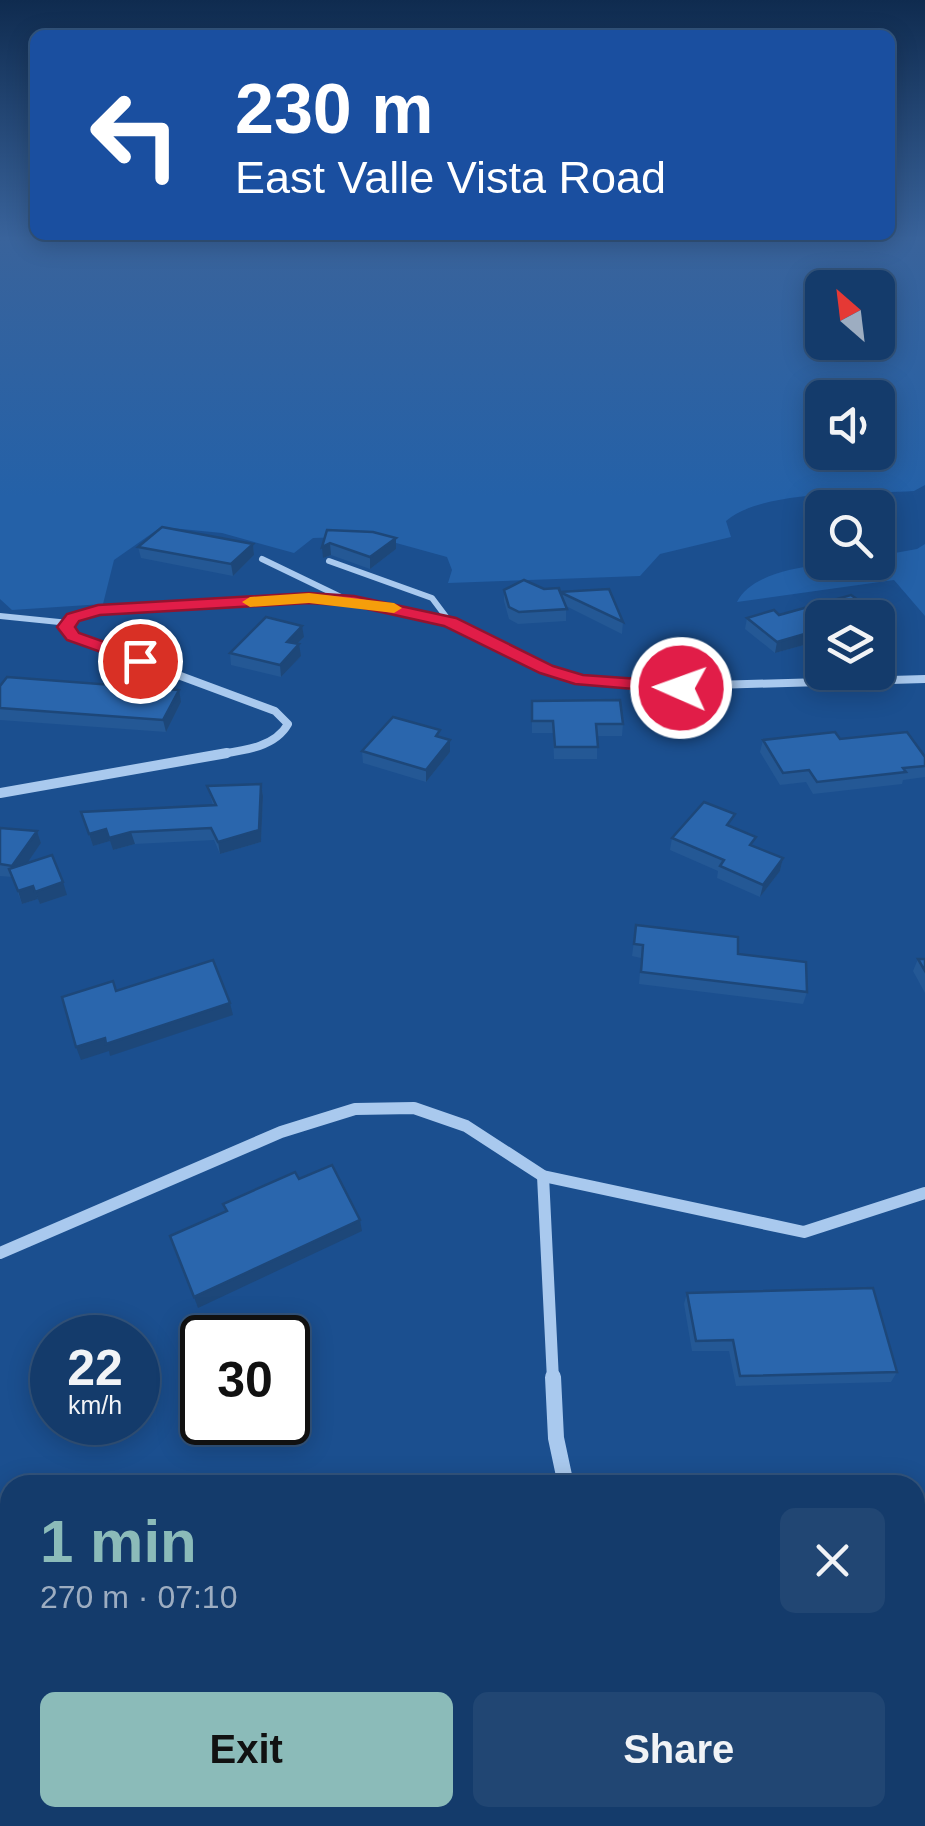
<!DOCTYPE html>
<meta charset="utf-8">
<style>
body{margin:0;font-family:Helvetica,sans-serif;background:#214673;color:#f1f3f6;height:100vh;display:flex;flex-direction:column;font-size:38px;white-space:nowrap}
*{box-sizing:border-box;margin:0}
p{font-size:32px;color:#9dadc1}
.icon{flex:none;width:55px;height:55px;fill:none;stroke:currentColor;stroke-width:2;stroke-linecap:round;stroke-linejoin:round}
.map{position:relative;flex:1;overflow:hidden}
.sheet{position:absolute;left:0px;top:1475px;width:925px;height:352px;display:flex;flex-direction:column;background:#143b6b;border-radius:30px 30px 0 0;box-shadow:0 5px 25px #0003,0 0 0 2px #33557e}
.sheet>*{flex:none}
.banner{position:absolute;left:30px;top:30px;width:865px;height:210px;border-radius:15px;box-shadow:0 5px 25px #0003,0 0 0 2px #33557e;background:#1a4fa0;color:#fff;overflow:hidden}
.needle{width:65px;rotate:332deg}
.controls{position:absolute;left:805px;top:270px;display:grid;gap:20px}
.controls a{display:grid;place-items:center;width:90px;height:90px;border-radius:15px;background:#143b6b;box-shadow:0 5px 25px #0003,0 0 0 2px #33557e;font-size:50px}
.speed{position:absolute;left:30px;top:1315px;display:flex;gap:20px;font-size:50px;font-weight:700;text-align:center}
.speed>*{display:grid;place-content:center;width:130px;height:130px;border-radius:50%;background:#143b6b;box-shadow:0 5px 25px #0003,0 0 0 2px #33557e;line-height:1}
.speed small{font-size:25px;font-weight:400}
.speed .limit{border:5px solid #111;border-radius:15px;background:#fff;color:#111}
.pin{position:absolute;display:grid;place-items:center;width:85px;height:85px;color:#fff;margin:-42px;border:5px solid #fff;border-radius:50%;box-shadow:0 2px 10px #0007}
.me{position:absolute;width:110px;margin:-55px;rotate:272deg;stroke-linejoin:round;filter:drop-shadow(0 0 8px #0008)}
.turn{display:flex;align-items:center;gap:35px;height:210px;padding:0 40px;font-size:45px}
.turn .icon{width:130px;height:130px;stroke-width:2.5}
.turn b{display:block;font-size:70px;line-height:85px}
.round{display:grid;place-items:center;flex:none;width:105px;height:105px;border-radius:15px;background:#214673}
.overview{display:flex;align-items:center;justify-content:space-between;height:170px;padding:0 40px}
h1{font-size:60px;font-weight:700;line-height:75px;color:#8bbbb9}
.button{display:flex;gap:20px;margin-top:auto;padding:20px 40px}
.button a{flex:1;height:115px;border-radius:15px;background:#8bbbb9;color:#111;font-size:40px;font-weight:700;line-height:115px;text-align:center}
.button a+a{background:#214673;color:#f1f3f6}
.map>svg:first-child{display:block}
</style>
<div class="map">
<svg width="925" height="1826" viewBox="0 0 925 1826">
<rect width="100%" height="100%" fill="#1b4f8f"/>
<g fill="#2461a8" fill-rule="evenodd">
<path d="M0,241H925V485L914,491C865,494 763,489 726,521L731,537L660,554L640,576L448,583L452,570L447,557L378,538L345,537L313,538L294,553L222,533L161,527L114,560L103,604L12,610L0,599ZM822,288H878V342H822ZM822,398H878V452H822Z"/>
<path d="M925,544V616L894,580L737,602C756,564 839,562 878,562V556L917,549Z"/>
</g>
<g fill="none" stroke-linecap="round" stroke-linejoin="round">
<g stroke="#a9c9ee" stroke-width="6">
<polyline points="262,559 347,600"/>
<polyline points="329,561 432,598 450,622"/>
<polyline points="0,616 69,623"/>
</g>
<path stroke="#a9c9ee" stroke-width="8" d="M213,755C239,751 274,749 288,724L275,711L73,636L66,627L73,618L98,610L309,598L354,601L450,622L546,670L581,680L645,687L925,679"/>
<polyline stroke="#a9c9ee" stroke-width="10" points="0,793 227,753"/>
<g stroke="#a9c9ee" stroke-width="12">
<polyline points="543,1176 553,1380"/>
<polyline points="0,1253 281,1132 355,1109 414,1108 466,1126 543,1176 804,1232 925,1193"/>
</g>
<g stroke="#a9c9ee" stroke-width="16">
<polyline points="553,1377 556,1438 566,1485"/>
<polyline points="712,1818 718,1826"/>
</g>
</g>
<g fill="#245895">
<polygon points="327,530 396,549 370,569 331,555 323,558"/>
<polygon points="253,544 254,555 233,576 141,558 138,547"/>
<polygon points="544,589 560,592 623,622 622,634 566,606 566,621 518,624 509,619 504,601 504,590"/>
<polygon points="878,614 877,618 822,618 822,640 775,653 745,629 747,618 779,615"/>
<polygon points="304,637 297,644 301,656 281,677 231,665 230,653"/>
<polygon points="0,686 181,702 166,732 0,720"/>
<polygon points="532,701 623,724 622,736 597,736 597,759 554,759 553,733 532,733"/>
<polygon points="441,738 450,752 426,782 363,763 362,751"/>
<polygon points="840,739 925,757 925,777 903,780 902,784 813,794 806,782 780,785 760,752 763,740"/>
<polygon points="261,784 263,796 261,842 220,854 214,840 135,844 113,850 110,841 93,846 81,812 213,805 207,786"/>
<polygon points="732,827 754,846 783,858 780,871 760,897 717,878 718,871 670,850 672,838"/>
<polygon points="0,828 37,831 41,843 27,863 67,895 40,904 38,899 22,904 12,877 0,876"/>
<polygon points="636,925 738,954 807,992 803,1004 639,984 641,958 632,956"/>
<polygon points="918,959 925,959 925,993 913,971"/>
<polygon points="687,1293 897,1372 891,1382 736,1386 729,1351 692,1351 684,1304"/>
</g>
<g fill="#1d4779">
<polygon points="396,538 396,549 370,569 370,557"/>
<polygon points="330,543 331,555 323,558 322,547"/>
<polygon points="253,544 254,555 233,576 231,564"/>
<polygon points="302,626 304,637 288,653 287,642"/>
<polygon points="822,629 822,640 775,653 777,642"/>
<polygon points="299,644 301,656 281,677 280,665"/>
<polygon points="179,690 181,702 166,732 163,720"/>
<polygon points="450,740 450,752 426,782 426,770"/>
<polygon points="261,784 263,796 261,842 220,854 218,842"/>
<polygon points="106,829 110,841 93,846 89,834"/>
<polygon points="37,831 41,843 17,878 12,866"/>
<polygon points="131,832 135,844 113,850 109,838"/>
<polygon points="783,858 780,871 760,897 763,885"/>
<polygon points="63,882 67,895 40,904 35,892"/>
<polygon points="33,886 38,899 22,904 18,891"/>
<polygon points="230,1003 233,1015 110,1056 109,1051 81,1060 76,1047"/>
<polygon points="360,1220 362,1231 198,1308 194,1297"/>
</g>
<g fill="#2a66ad" stroke="#1d4779" stroke-width="2.5">
<polygon points="162,527 253,544 231,564 138,547"/>
<polygon points="327,530 373,532 396,538 370,557 330,543 322,547"/>
<polygon points="524,580 544,589 559,588 560,592 609,589 623,622 560,592 567,609 519,612 509,607 504,590"/>
<polygon points="851,595 878,614 864,618 822,618 822,629 777,642 747,618 774,610 779,615"/>
<polygon points="266,617 302,626 287,642 299,644 280,665 230,653"/>
<polygon points="7,677 179,690 163,720 0,708 0,686"/>
<polygon points="620,700 623,724 596,724 598,747 555,747 553,721 532,721 532,701"/>
<polygon points="393,717 440,730 436,736 450,740 426,770 362,751"/>
<polygon points="835,732 840,739 907,732 925,757 925,766 903,768 906,772 817,782 809,770 783,773 763,740"/>
<polygon points="261,784 259,830 218,842 211,828 131,832 109,838 106,829 89,834 81,812 216,805 207,786"/>
<polygon points="704,802 735,814 727,825 756,837 750,845 783,858 763,885 720,866 724,860 672,838"/>
<polygon points="0,828 37,831 12,866 0,864"/>
<polygon points="52,855 63,882 35,892 33,886 18,891 9,869"/>
<polygon points="636,925 738,937 738,954 806,962 807,992 641,972 643,945 634,944"/>
<polygon points="918,959 925,959 925,971"/>
<polygon points="213,960 230,1003 106,1044 105,1038 76,1047 62,997 113,981 116,991"/>
<polygon points="332,1165 360,1220 194,1297 170,1236 227,1211 223,1204 295,1172 299,1179"/>
<polygon points="873,1288 897,1372 740,1376 733,1340 696,1341 687,1293"/>
</g>
<linearGradient id="sky" x2="0" y2="1"><stop stop-color="#0f2b4f"/><stop offset="0.48" stop-color="#39639b"/><stop offset="1" stop-color="#39639b" stop-opacity="0"/></linearGradient>
<rect width="925" height="497" fill="url(#sky)"/>
<polygon fill="#e11d48" stroke="#92132f" stroke-width="2.5" points="309,593 354,596 456,618 553,666 583,675 681,682 690,688 681,693 575,684 540,673 444,626 354,606 309,603 100,615 79,621 75,627 79,633 147,657 149,661 140,666 67,640 57,627 67,614 98,605"/>
<polygon fill="#f59e0b" points="309,593 394,603 402,608 394,613 309,603 250,607 242,602 250,597"/>
</svg>
<div class="controls">
<a><svg class="needle" viewBox="-14 -14 28 28"><path d="M0-13l5 13h-10z" fill="#e53935"/><path d="M0 13l5-13h-10z" fill="#9dadc1"/></svg></a>
<a><svg class="icon" aria-label="sound" viewBox="0 0 24 24"><path d="M4 9h4l5-4v14l-5-4H4zM17 9q2 3 0 6"/></svg></a>
<a><svg class="icon" aria-label="search" viewBox="0 0 24 24"><circle cx="10" cy="10" r="6"/><path d="M15 15l6 6"/></svg></a>
<a><svg class="icon" aria-label="layers" viewBox="0 0 24 24"><path d="M12 4l9 5-9 5-9-5zM3 14l9 5 9-5"/></svg></a>
</div>
<div class="speed"><div>22<small>km/h</small></div><div class="limit">30</div></div>
<div class="pin" style="left:140px;top:661px;background:#d93025"><svg class="icon" aria-label="arrive" viewBox="0 0 24 24"><path d="M6 21V4h12l-3 4 3 4H6"/></svg></div>
<svg class="me" style="left:681px;top:688px" viewBox="-20 -20 40 40"><circle r="17" fill="#e11d48" stroke="#fff" stroke-width="3"/><path d="M0-11L8 9 0 5-8 9z" fill="#fff"/></svg>
<div class="banner">
<div class="turn"><svg class="icon" aria-label="left" viewBox="0 0 24 24"><path d="M17 20v-9H6M10 6l-5 5 5 5"/></svg><div><b>230 m</b>East Valle Vista Road</div></div>
</div>
<section class="sheet">
<div class="overview"><div><h1>1 min</h1><p>270 m · 07:10</p></div><a class="round"><svg class="icon" aria-label="close" viewBox="0 0 24 24"><path d="M6 6l12 12M18 6L6 18"/></svg></a></div>
<div class="button"><a>Exit</a><a>Share</a></div>
</section>
</div>
